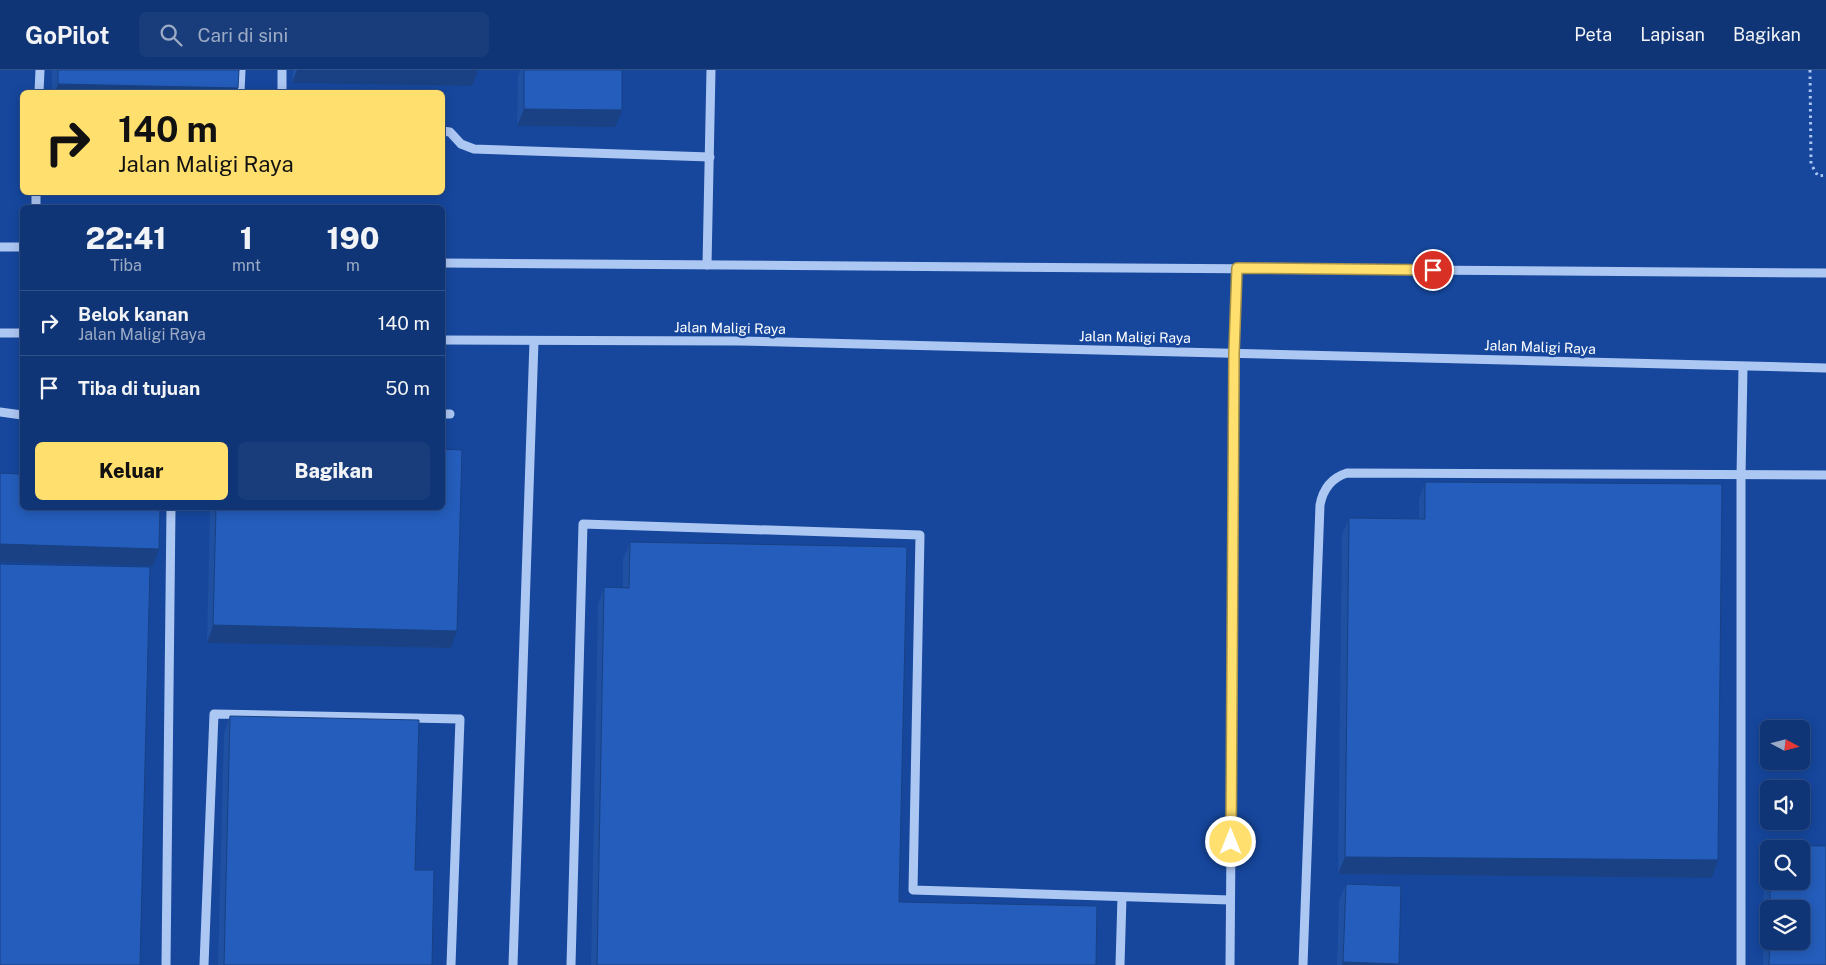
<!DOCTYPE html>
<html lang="id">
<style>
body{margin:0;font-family:"Public Sans",sans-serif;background:#193d7b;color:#f1f3f6;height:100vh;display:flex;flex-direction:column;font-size:19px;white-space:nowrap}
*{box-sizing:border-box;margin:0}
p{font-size:16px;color:#9cabc5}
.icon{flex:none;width:28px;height:28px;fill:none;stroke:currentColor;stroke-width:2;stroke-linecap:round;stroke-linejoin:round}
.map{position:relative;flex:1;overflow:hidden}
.panel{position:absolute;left:20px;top:135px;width:425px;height:305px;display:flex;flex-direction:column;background:#103576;border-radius:8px;box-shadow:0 2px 12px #0003,0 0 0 1px #305088}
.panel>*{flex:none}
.hud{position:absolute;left:20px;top:20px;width:425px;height:105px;border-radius:8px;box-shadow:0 2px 12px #0003,0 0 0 1px #305088;background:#ffdf6e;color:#111;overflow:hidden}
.needle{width:32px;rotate:97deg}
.controls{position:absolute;left:1760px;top:650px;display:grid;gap:10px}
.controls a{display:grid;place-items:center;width:50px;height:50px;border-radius:8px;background:#103576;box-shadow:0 2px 12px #0003,0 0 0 1px #305088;font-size:25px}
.pin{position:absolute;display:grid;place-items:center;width:42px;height:42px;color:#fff;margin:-21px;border:2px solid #fff;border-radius:50%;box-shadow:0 1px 5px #0007}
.me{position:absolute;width:55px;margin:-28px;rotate:0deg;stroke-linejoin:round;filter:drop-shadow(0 0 4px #0008)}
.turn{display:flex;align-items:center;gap:18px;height:105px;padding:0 15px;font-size:22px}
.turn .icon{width:65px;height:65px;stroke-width:2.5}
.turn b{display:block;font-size:35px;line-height:42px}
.eta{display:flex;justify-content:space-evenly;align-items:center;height:85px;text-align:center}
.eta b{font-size:30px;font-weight:800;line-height:35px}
.button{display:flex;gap:10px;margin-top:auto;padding:10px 15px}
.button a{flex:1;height:58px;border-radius:8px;background:#ffdf6e;color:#111;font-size:20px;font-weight:800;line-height:58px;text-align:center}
.button a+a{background:#193d7b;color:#f1f3f6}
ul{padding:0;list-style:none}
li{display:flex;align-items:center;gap:15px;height:65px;padding:0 15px;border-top:1px solid #305088}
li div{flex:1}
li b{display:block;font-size:19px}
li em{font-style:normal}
header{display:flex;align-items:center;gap:30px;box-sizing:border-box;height:70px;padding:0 25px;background:#103576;border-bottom:1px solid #305088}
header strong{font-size:24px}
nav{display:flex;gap:28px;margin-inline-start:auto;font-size:18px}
.search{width:350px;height:45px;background:#193d7b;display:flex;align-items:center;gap:12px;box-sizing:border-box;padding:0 18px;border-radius:8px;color:#9cabc5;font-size:19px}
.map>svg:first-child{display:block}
</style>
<header>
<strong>GoPilot</strong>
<div class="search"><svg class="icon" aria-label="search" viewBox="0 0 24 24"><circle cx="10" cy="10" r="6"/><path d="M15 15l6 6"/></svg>Cari di sini</div>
<nav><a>Peta</a><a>Lapisan</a><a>Bagikan</a></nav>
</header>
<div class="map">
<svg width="1826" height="895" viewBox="0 0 1826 895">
<rect width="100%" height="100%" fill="#16479d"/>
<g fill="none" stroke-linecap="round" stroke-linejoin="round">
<polyline stroke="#adc7f3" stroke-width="3" stroke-dasharray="2.5 4" stroke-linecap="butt" points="1810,0 1811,94 1818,106 1826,105"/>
<g stroke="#adc7f3" stroke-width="9">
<polyline points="39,22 40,0"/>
<polyline points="240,22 241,0"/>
<polyline points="282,22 282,0"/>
<polyline points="442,61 450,62 461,74 474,79 710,87"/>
<polyline points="36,138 36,122"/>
<polyline points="0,177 22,177"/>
<polyline points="442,193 1826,203"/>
<polyline points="707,195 711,0"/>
<polyline points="0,263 22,263"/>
<polyline points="442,270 739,271 1826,298"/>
<polyline points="0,342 22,345"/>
<polyline points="442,344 450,344"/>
<polyline points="166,895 171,438"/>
<polyline points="204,895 214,644 460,649 451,895"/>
<polyline points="513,895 534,271"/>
<polyline points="571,895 583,454 920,465 913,820 1230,830"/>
<polyline points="1120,895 1122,827"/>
<polyline points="1230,895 1235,283 1237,198"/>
<path d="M1303,895L1320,435C1323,419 1331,408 1347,403L1826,405"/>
<polyline points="1741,895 1741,406 1743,297"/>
</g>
</g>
<g fill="#1f50a1" fill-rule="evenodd">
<polygon points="52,0 239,0 237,22 52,22"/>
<polygon points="293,0 478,0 472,16 292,13"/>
<polygon points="520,0 622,0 615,57 517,56 518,7"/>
<polygon points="1425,412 1718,790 1712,808 1338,804 1342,465 1349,448 1419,448 1419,429"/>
<polygon points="210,438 442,438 451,578 207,573"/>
<polygon points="630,472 899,832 1096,895 591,895 598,534 604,517 623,518 623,489"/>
<polygon points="230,646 415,800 432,895 218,895 224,663"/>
<path d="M1770,775L1826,776V895H1763L1764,793L1769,779V811H1801V779H1769ZM1769,839H1801V871H1769Z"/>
<polygon points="1346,814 1399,894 1399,895 1337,895 1339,831"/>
</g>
<g fill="#194183">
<polygon points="297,0 478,0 472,16 292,13"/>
<polygon points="58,14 238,18 237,22 55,22"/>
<polygon points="524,39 622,40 615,57 517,56"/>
<polygon points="0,474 159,479 153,496 0,492"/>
<polygon points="213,555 457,561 451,578 207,573"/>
<polygon points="1345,787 1718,790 1712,808 1338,804"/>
<polygon points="1343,892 1399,894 1399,895 1342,895"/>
</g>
<g fill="#245dbb" stroke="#194183">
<polygon points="58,0 239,0 238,18 58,14"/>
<polygon points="524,0 622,0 622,40 524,39"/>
<polygon points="442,379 462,380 457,561 213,555 216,438 442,438"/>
<polygon points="0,403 22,404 22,438 160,438 159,479 0,474"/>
<polygon points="1425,412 1722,414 1718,790 1345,787 1349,448 1425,449"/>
<polygon points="630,472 907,477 899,832 1097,836 1096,895 597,895 604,517 629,518"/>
<polygon points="0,494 150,497 140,895 0,895"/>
<polygon points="230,646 419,650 415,800 434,800 432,895 224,895"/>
<polygon points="1770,775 1826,776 1826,895 1769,895 1770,871 1801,871 1801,839 1770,839 1770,811 1801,811 1801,779 1770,779"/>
<polygon points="1346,814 1401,816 1399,894 1343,892"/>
</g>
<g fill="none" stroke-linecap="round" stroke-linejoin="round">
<defs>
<polyline id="route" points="1231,772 1234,283 1237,198 1433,200"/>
</defs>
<use href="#route" stroke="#a69148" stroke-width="12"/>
<use href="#route" stroke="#ffdf6e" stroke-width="9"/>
</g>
<g text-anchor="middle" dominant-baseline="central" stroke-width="5" stroke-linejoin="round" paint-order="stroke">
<g font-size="14" fill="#fff" stroke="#16479d">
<text transform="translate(730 258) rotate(1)">Jalan Maligi Raya</text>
<text transform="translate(1135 267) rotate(1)">Jalan Maligi Raya</text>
<text transform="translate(1540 277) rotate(2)">Jalan Maligi Raya</text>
</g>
</g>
</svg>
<div class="controls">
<a><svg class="needle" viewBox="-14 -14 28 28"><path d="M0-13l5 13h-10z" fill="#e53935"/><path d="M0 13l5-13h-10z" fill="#9cabc5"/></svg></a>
<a><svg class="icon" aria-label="sound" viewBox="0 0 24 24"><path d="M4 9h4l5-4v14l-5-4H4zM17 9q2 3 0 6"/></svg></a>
<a><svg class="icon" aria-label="search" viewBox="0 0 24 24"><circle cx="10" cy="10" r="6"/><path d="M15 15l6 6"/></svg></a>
<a><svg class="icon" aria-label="layers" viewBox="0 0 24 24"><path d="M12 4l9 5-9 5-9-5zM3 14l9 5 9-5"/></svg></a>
</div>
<div class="pin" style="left:1433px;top:200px;background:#d93025"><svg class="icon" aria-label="arrive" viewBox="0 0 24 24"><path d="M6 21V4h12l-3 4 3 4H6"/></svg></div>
<svg class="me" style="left:1231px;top:772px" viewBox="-20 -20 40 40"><circle r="17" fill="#ffdf6e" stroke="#fff" stroke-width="3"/><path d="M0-11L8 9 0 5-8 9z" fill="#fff"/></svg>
<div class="hud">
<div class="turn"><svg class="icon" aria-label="right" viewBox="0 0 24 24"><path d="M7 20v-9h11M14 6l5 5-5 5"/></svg><div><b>140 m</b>Jalan Maligi Raya</div></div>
</div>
<section class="panel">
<div class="eta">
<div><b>22:41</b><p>Tiba</p></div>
<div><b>1</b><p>mnt</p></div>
<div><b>190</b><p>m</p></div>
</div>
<ul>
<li><svg class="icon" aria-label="right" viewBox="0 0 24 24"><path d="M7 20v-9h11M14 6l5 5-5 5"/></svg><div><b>Belok kanan</b><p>Jalan Maligi Raya</p></div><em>140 m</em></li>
<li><svg class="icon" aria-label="arrive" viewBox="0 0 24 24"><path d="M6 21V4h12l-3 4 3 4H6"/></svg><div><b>Tiba di tujuan</b></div><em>50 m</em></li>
</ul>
<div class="button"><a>Keluar</a><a>Bagikan</a></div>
</section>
</div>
